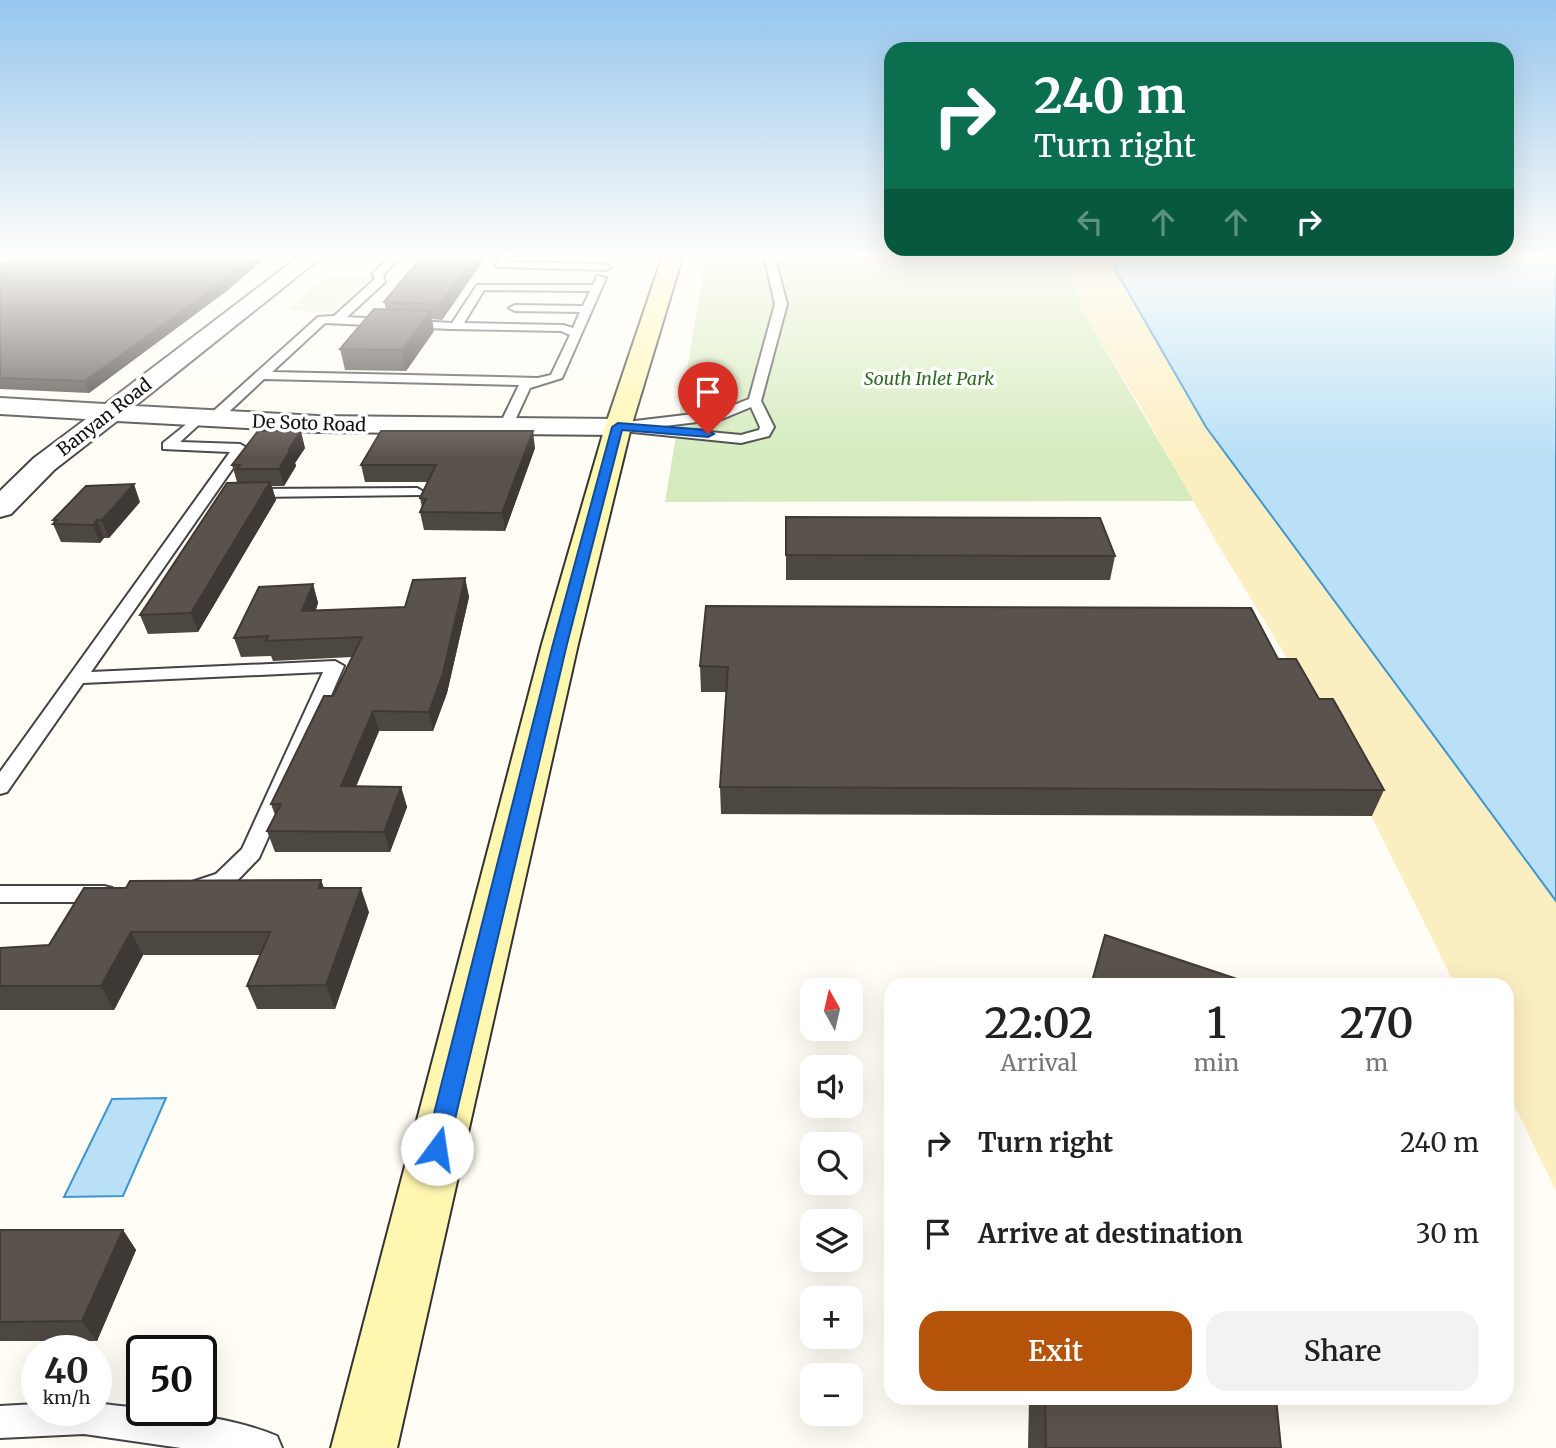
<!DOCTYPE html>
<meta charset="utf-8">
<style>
body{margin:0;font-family:Merriweather,serif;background:#f2f2f2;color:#222;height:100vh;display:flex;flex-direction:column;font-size:26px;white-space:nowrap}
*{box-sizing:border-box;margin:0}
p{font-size:23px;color:#767676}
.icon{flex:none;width:38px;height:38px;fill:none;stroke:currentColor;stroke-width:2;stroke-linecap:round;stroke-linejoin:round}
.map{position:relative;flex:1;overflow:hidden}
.side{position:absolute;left:884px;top:978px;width:630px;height:427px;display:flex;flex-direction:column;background:#fff;border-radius:21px;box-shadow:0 7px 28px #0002}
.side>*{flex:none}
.guide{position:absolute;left:884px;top:42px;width:630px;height:214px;border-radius:21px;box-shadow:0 7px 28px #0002;background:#0b6e4f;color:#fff;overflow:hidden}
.needle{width:46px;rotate:352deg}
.buttons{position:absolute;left:800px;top:978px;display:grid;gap:14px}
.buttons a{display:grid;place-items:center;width:63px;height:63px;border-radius:14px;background:#fff;box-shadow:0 7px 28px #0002;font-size:35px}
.speed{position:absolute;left:21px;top:1335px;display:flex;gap:14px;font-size:35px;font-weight:700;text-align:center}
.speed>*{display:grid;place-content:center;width:91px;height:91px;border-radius:50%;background:#fff;box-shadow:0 7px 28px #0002;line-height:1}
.speed small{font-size:18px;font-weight:400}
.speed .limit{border:4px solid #111;border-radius:10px;background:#fff;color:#111}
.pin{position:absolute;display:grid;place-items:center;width:60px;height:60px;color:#fff;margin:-72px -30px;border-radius:50% 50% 50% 0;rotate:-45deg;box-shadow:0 0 7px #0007}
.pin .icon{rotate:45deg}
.me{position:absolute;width:77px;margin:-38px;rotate:14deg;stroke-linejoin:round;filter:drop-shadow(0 0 5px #0008)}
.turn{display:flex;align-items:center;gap:24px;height:147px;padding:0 35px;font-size:32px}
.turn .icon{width:91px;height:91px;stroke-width:2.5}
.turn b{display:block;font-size:49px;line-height:60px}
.lanes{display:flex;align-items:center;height:66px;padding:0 35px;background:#0003;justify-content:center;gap:35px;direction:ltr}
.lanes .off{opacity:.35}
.eta{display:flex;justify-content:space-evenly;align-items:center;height:119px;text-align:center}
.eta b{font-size:42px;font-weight:600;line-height:49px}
.cta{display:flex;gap:14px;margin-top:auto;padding:14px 35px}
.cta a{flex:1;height:80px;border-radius:21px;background:#b45309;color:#fff;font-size:28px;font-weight:600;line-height:80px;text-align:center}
.cta a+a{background:#f2f2f2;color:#222}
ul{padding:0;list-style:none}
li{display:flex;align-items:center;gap:21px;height:91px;padding:0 35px}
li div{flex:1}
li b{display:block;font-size:26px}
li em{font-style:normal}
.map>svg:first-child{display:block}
</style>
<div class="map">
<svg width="1556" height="1448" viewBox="0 0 1556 1448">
<rect width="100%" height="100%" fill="#fffdf5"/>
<polygon fill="#d5ebbd" points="706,255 1066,255 1082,310 1194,501 665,502"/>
<polygon fill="#fbeec1" points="1066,255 1400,255 1556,351 1556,1191 1507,1090 1507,985 1455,985 1321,714 1218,545 1139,404 1082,310"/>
<polygon fill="#e6f2cf" points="327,276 370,278 331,312 286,310"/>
<g fill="#b9e0f7" stroke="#3f96cf" stroke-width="2">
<polygon points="1116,255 1556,255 1556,901 1206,427 1116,271"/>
<polygon points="166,1098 123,1196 64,1197 112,1099"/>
</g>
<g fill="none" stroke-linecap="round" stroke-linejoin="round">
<defs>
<g id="lane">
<path d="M392,255H403L383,275L385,282L347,317L452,323L477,285H593L597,276L606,278L562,378L530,388L511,429H501L499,426L519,385L264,379L218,422H208V416L318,317L334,316L375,279L372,274ZM484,290L590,291L583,306L515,305L509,308L515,311L580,312L573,328L563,325L464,323ZM325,323L450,329L561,331L570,335L551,375L538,378L272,372Z"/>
<polygon points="503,255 513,255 508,262 606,264 611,267 606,270 497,267 496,265"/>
<path d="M764,255H774L787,304L761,401L774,427L769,436L741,443L613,430V424L618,423L719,411L749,399L775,304ZM751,407L760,427L759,430L741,435L656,427L722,419Z"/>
<polygon points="199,414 206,418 180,442 240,444 247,448 91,672 335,661 344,666 259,858 232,886 197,897 189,895 186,889 189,883 216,874 242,849 323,672 83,683 7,792 0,794 0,772 230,452 163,449 163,443"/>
<polygon points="417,488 424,492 422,495 247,497 240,493 247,489"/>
<polygon points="0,886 104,886 112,888 115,894 112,900 104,902 0,902"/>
<path d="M96,1403C155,1411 221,1413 277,1436L282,1448H181L84,1434L0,1438V1406L37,1404V1410H96Z"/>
</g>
<polygon id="street" points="301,255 324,255 135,406 318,416 618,419 627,421 631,427 627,433 618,435 318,432 117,421 54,470 11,514 0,517 0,491 34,458 86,419 0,414 0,398 105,404"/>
<polygon id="secondary" points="663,255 683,255 631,427 578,644 397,1448 331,1448 542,644 605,427"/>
</defs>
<use href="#lane" stroke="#444" stroke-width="4"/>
<use href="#street" stroke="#444" stroke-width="4"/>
<use href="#secondary" stroke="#333" stroke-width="4"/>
<use href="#lane" fill="#fff" fill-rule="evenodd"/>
<use href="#street" fill="#fff" fill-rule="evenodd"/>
<use href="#secondary" fill="#fff6b0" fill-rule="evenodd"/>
</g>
<g fill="#4d4742">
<polygon points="423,255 487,255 442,320 432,319 434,331 406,371 345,370 340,349 386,309 384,302"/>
<polygon points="0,264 228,290 89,393 0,389"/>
<polygon points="305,448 295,463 296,466 284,486 272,486 276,500 198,632 148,634 140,615 241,483 237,482 232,465"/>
<polygon points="535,448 505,531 424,530 420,512 422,508 420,498 427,482 365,482 361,465"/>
<polygon points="140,502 109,538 104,538 100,543 61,542 53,524 54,523 53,520"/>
<polygon points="786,517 1115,556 1110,580 786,580"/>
<polygon points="465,578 469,597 447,693 433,731 379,731 356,787 401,787 407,807 390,852 275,852 267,831 275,815 271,804 333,696 352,657 273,661 271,656 241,657 234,638 313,584 318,603 316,610 405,607"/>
<polygon points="1278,659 1319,699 1384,790 1372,816 721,814 720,787 726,692 701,692 700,666"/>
<polygon points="321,880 324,888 369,912 335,1009 257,1009 247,986 260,955 143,955 114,1010 0,1010 0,948 49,945 126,888"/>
<polygon points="0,1230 123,1230 136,1250 97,1341 0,1341"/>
<polygon points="1029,1398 1276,1398 1281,1448 1028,1448"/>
</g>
<g fill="#3f3936">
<polygon points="255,255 269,255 228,290 89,393 85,381"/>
<polygon points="476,255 487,255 442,320 439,305"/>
<polygon points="430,311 434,331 406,371 402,350"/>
<polygon points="301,431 305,448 295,463 296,466 284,486 279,469 289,449"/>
<polygon points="533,431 535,448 505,531 502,513"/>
<polygon points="270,482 276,500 198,632 191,613"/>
<polygon points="134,484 140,502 109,538 102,520"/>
<polygon points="97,520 104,538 100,543 93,525"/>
<polygon points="465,578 469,597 447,693 433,731 429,712"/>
<polygon points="313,584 318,603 308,630 302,611"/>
<polygon points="373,711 379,731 347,807 341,786"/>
<polygon points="401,787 407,807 390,852 384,832"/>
<polygon points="321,880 329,904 319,888"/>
<polygon points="361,888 369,912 335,1009 326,985"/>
<polygon points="131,932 143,955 114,1010 101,986"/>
<polygon points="123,1230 136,1250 97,1341 82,1321"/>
</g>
<g fill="#5a524d" stroke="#3f3936" stroke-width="2">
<polygon points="21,255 255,255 225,280 85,381 0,378 0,265"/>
<polygon points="423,255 476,255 439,305 384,302"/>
<polygon points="374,309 430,311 402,350 340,349"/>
<polygon points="258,431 301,431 289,449 291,449 279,469 237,469 240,465 232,465"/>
<polygon points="381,431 533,431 502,513 420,512 426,499 420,498 436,465 361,465"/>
<polygon points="270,482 191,613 140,615 227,483"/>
<polygon points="134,484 102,520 97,520 93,525 53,524 57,520 53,520 86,486"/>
<polygon points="786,517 1100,518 1115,556 786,555"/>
<polygon points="465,578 443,673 429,712 373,711 341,786 401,787 384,832 267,831 281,804 271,804 324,696 333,696 362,637 266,641 268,636 234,638 259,587 313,584 302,611 405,607 413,580"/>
<polygon points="706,606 1251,608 1278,659 1296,659 1319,699 1333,699 1384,790 720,787 728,667 700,666"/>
<polygon points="321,880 319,888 361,888 326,985 247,986 270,932 131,932 101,986 0,986 0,948 49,945 84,888 126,888 130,881"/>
<polygon points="1105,935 1255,985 1091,985"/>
<polygon points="0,1230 123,1230 82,1321 0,1322"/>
<polygon points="1045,1398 1276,1398 1281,1448 1046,1448"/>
</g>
<linearGradient id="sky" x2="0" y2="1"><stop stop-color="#95c6ee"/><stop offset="0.56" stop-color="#fffefa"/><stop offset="1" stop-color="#fffefa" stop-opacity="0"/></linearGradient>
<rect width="1556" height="458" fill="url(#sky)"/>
<polygon fill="#1a73e8" stroke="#114b97" stroke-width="2" points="618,423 708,430 714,434 708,437 622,430 567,644 448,1149 445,1156 437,1159 429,1156 425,1149 553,644 612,427"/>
<g text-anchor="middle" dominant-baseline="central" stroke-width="7" stroke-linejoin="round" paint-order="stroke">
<g font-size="18" font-style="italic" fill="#2f6b1f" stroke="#fff">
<text x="929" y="378">South Inlet Park</text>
</g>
<g font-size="18" fill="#111" stroke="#fff">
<text transform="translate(104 417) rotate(-38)">Banyan Road</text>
<text transform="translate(309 423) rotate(2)">De Soto Road</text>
</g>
</g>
</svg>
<div class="buttons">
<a><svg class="needle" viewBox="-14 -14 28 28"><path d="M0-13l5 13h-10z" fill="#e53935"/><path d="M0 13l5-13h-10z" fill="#767676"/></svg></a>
<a><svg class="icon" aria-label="sound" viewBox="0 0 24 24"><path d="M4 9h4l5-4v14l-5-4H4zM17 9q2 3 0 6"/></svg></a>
<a><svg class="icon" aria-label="search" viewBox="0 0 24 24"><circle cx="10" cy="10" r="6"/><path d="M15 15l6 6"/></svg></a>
<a><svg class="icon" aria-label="layers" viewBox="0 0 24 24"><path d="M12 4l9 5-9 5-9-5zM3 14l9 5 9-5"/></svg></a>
<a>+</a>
<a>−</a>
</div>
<div class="speed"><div>40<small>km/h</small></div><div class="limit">50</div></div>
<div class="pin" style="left:708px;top:434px;background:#d93025"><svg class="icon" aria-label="arrive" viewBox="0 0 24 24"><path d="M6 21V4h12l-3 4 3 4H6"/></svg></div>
<svg class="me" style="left:437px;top:1149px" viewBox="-20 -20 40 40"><circle r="19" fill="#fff"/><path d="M0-13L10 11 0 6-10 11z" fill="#1a73e8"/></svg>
<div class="guide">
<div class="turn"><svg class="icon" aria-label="right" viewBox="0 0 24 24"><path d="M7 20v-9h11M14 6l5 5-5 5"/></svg><div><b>240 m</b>Turn right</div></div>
<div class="lanes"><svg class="icon off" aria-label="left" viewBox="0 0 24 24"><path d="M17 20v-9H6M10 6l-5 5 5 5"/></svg><svg class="icon off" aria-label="ahead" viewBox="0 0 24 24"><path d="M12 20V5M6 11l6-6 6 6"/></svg><svg class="icon off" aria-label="ahead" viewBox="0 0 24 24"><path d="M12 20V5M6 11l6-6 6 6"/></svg><svg class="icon" aria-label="right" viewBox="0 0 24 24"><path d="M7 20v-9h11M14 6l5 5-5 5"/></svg></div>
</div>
<section class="side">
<div class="eta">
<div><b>22:02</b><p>Arrival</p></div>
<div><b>1</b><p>min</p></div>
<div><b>270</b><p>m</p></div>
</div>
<ul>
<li><svg class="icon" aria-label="right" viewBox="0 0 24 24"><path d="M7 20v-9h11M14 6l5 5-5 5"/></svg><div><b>Turn right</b></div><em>240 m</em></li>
<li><svg class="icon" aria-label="arrive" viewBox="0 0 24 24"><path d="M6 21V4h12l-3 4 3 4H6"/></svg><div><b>Arrive at destination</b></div><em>30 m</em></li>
</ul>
<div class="cta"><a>Exit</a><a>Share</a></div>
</section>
</div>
